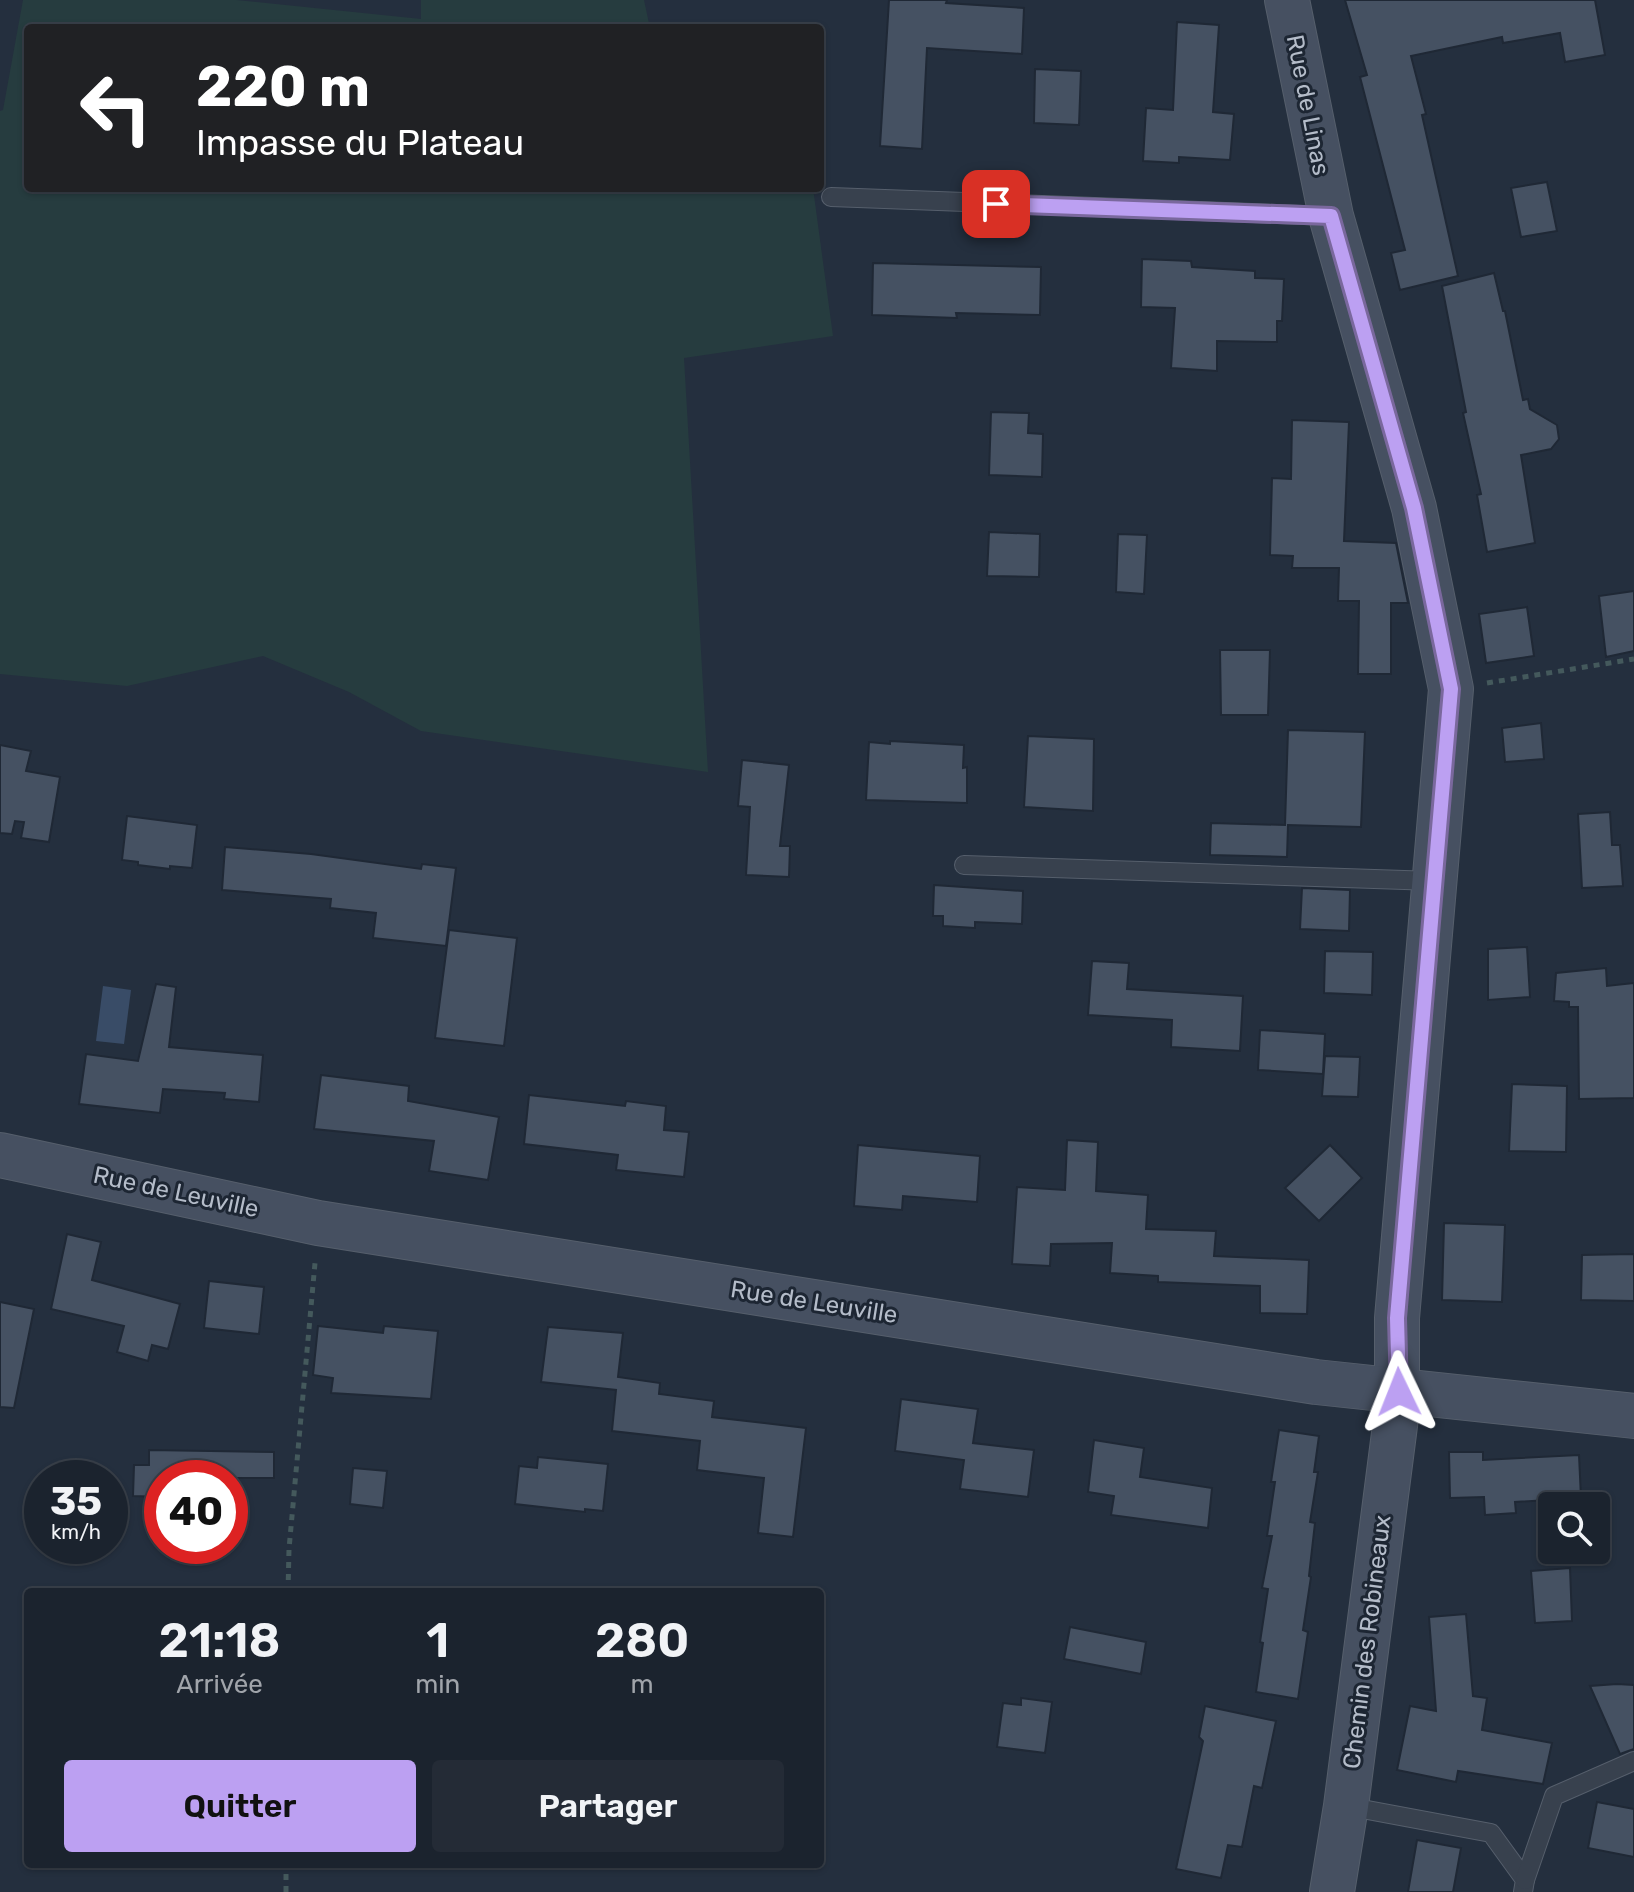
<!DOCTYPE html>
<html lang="fr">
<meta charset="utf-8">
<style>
body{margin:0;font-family:Rubik,sans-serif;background:#242b36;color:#f1f3f6;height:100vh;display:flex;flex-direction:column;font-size:30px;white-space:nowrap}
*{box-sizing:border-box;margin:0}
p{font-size:26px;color:#a0a4aa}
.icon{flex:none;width:44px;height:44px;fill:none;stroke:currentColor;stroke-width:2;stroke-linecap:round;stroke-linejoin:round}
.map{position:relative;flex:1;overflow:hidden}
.sheet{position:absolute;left:24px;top:1588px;width:800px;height:280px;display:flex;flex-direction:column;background:#1b232e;border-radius:8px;box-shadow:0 2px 6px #0004,0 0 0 2px #39404a}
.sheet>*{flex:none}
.banner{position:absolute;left:24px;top:24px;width:800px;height:168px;border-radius:8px;box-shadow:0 2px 6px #0004,0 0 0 2px #39404a;background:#202124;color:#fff;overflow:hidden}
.buttons{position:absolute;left:1538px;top:1492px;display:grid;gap:16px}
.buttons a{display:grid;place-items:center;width:72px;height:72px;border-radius:8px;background:#1b232e;box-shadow:0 2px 6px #0004,0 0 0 2px #39404a;font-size:40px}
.speed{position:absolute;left:24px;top:1460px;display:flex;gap:16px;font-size:40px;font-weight:700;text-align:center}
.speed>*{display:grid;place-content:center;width:104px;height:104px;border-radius:50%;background:#1b232e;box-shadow:0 2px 6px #0004,0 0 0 2px #39404a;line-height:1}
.speed small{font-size:20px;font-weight:400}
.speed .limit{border:12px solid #d22;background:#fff;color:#111}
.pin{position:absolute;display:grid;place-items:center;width:68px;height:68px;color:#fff;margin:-34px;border-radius:16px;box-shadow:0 4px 12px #0006}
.me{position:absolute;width:88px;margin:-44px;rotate:358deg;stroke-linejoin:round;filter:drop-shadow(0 0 6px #0008)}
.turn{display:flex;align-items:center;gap:28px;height:168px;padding:0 40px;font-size:36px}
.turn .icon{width:104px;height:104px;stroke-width:2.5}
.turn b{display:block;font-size:56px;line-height:68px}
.eta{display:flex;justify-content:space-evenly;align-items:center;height:136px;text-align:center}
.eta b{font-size:48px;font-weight:600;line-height:56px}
.primary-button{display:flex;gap:16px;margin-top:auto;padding:16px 40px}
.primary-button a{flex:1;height:92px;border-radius:8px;background:#bca0f2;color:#111;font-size:32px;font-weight:600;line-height:92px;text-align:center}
.primary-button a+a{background:#242b36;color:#f1f3f6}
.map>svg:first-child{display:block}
</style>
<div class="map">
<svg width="1634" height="1892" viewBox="0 0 1634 1892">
<rect width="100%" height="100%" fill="#242f3e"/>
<polygon fill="#263c3f" points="23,0 236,0 421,19 421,0 644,0 650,28 28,28 28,188 813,188 833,336 684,358 708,772 421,731 349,692 263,656 127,686 0,674 0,111 3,110"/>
<polygon fill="#394c67" points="103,986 131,990 124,1044 96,1041"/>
<g fill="#455162" stroke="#1f2835" stroke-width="2">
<polygon points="889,0 947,0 946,3 1024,8 1022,54 927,48 922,149 880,146"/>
<polygon points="1345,0 1595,0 1605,55 1565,62 1560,33 1503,43 1502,37 1411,56 1426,114 1422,115 1458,276 1400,290 1391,253 1405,250 1360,77 1367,75"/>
<polygon points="1177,22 1219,25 1213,112 1234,114 1230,160 1179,157 1179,163 1143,161 1146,108 1173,110"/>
<polygon points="1035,69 1081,71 1079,125 1034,123"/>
<polygon points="1547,182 1557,231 1521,237 1511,188"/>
<polygon points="1142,259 1191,261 1192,267 1255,271 1255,278 1284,279 1282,321 1277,321 1277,342 1217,341 1217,371 1171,368 1175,308 1141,307"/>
<polygon points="873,263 1041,267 1040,315 956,313 957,318 872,315"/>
<polygon points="1494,273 1503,311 1505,311 1523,400 1528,399 1530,409 1557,425 1559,439 1551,449 1521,455 1535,543 1487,552 1477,495 1481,494 1463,413 1466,412 1442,286"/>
<polygon points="991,412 1029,413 1028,433 1043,434 1042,477 989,475"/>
<polygon points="1292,420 1349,422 1344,541 1396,543 1408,603 1391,603 1391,674 1358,674 1359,601 1338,601 1339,568 1292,568 1293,556 1270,555 1272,478 1291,479"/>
<polygon points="989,532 1040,534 1039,577 987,576"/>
<polygon points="1118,534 1147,535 1144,594 1116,592"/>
<polygon points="1634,591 1634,651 1606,657 1599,596"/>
<polygon points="1527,607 1534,656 1486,663 1479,614"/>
<polygon points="1220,650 1270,650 1268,715 1221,715"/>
<polygon points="1541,723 1544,759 1505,762 1502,728"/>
<polygon points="1288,730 1365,732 1361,827 1288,825 1287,857 1210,855 1211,823 1285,825"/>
<polygon points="1028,736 1094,739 1093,811 1024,807"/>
<polygon points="890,741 964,745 963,768 967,767 967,803 866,800 869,742 890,744"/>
<polygon points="0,745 31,751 26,771 60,777 49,842 21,838 24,822 15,821 12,834 0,833"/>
<polygon points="742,760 789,765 780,846 790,846 789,877 746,875 750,807 738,806"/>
<polygon points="1610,812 1612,845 1620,845 1623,886 1582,888 1578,814"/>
<polygon points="127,816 197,825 192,868 170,866 170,869 138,865 138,862 122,860"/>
<polygon points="225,847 311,854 421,869 422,864 456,868 446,946 373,938 376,913 330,908 331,899 222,890"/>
<polygon points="934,885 1023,891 1022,924 975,922 975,928 943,926 943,916 933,916"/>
<polygon points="1302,888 1350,890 1349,931 1300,929"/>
<polygon points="449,930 517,938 504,1046 435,1038"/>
<polygon points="1527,947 1530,997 1488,1000 1488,949"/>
<polygon points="1325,951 1373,952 1372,995 1324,993"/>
<polygon points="1092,961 1129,963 1127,989 1243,996 1240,1051 1171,1047 1172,1020 1088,1015"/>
<polygon points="1606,968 1607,986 1634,983 1634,1098 1579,1099 1578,1007 1569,1007 1569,1002 1554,1001 1556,973"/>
<polygon points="156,984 176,987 169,1047 263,1055 259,1102 224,1099 225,1093 163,1089 160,1113 79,1104 86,1054 138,1061"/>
<polygon points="1260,1030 1325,1034 1323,1074 1258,1070"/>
<polygon points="1325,1056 1360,1057 1358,1097 1322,1096"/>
<polygon points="321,1075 409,1086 408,1101 499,1117 488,1180 429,1171 434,1141 314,1129"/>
<polygon points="1512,1084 1567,1086 1566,1152 1509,1151"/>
<polygon points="529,1095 625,1106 626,1101 666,1106 664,1130 689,1132 684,1177 616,1170 618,1155 524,1144"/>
<polygon points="1067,1140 1098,1142 1096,1191 1148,1195 1146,1229 1216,1231 1214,1256 1309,1260 1307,1314 1260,1313 1260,1286 1158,1282 1158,1276 1110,1273 1112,1243 1051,1244 1050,1266 1012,1264 1017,1187 1065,1190"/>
<polygon points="858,1145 980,1156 977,1202 903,1196 902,1210 854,1206"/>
<polygon points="1330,1145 1362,1178 1319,1221 1285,1188"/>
<polygon points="1444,1223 1505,1225 1502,1302 1442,1300"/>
<polygon points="67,1234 101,1242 92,1280 180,1304 168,1349 152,1345 148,1361 117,1352 124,1326 51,1309"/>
<polygon points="1634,1254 1634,1301 1581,1300 1582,1255"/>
<polygon points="209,1281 264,1287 259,1334 204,1328"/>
<polygon points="0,1302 34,1309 14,1408 0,1407"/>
<polygon points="318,1326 383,1333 384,1326 438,1331 431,1399 331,1393 333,1378 313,1375"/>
<polygon points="548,1327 623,1333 618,1377 660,1383 659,1394 714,1401 712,1417 806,1428 793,1537 758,1533 764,1478 697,1470 700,1441 612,1431 616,1390 541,1382"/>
<polygon points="901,1399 978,1409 973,1443 1034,1450 1028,1497 960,1489 964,1460 895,1451"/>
<polygon points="1279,1430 1319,1436 1314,1472 1318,1472 1310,1522 1315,1523 1309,1576 1311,1577 1303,1630 1308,1632 1298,1699 1256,1692 1263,1643 1260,1642 1268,1589 1262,1588 1272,1536 1267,1536 1275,1482 1271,1482"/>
<polygon points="1094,1440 1144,1448 1140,1477 1212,1488 1208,1528 1111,1515 1114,1496 1088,1492"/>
<polygon points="149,1450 274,1452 274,1478 162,1478 162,1497 133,1496 134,1465 149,1465"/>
<polygon points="1449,1452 1483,1452 1483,1460 1579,1455 1581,1498 1515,1502 1516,1513 1485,1515 1484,1497 1450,1498"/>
<polygon points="538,1457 608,1464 603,1511 585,1509 585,1512 515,1504 519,1466 537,1468"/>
<polygon points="353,1468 387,1471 383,1508 350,1504"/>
<polygon points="1570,1568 1572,1621 1535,1623 1531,1571"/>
<polygon points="1466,1614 1473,1696 1487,1698 1482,1730 1552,1743 1543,1784 1458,1771 1456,1782 1397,1770 1410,1706 1436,1711 1429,1617"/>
<polygon points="1070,1627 1146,1642 1141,1674 1064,1659"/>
<polygon points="1617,1684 1634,1685 1634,1749 1620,1754 1590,1686"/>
<polygon points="1021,1698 1052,1702 1045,1753 997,1747 1003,1703 1021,1705"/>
<polygon points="1205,1706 1276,1721 1262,1788 1254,1786 1242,1847 1228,1845 1221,1878 1176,1869 1203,1741 1199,1737"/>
<polygon points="1597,1802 1634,1809 1634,1857 1588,1848"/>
<polygon points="1417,1840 1461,1848 1453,1892 1408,1892"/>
</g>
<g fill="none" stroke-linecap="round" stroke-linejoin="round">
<defs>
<g id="lane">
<polyline points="831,197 1331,216"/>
<polyline points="964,865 1434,881"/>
<polyline points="1346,1806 1491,1833 1525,1880 1523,1892"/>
<polyline points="1525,1880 1554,1796 1634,1761"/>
</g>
<g id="secondary">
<polyline points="1287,0 1331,216 1414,508 1451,689 1397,1318 1397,1410 1346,1806 1332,1892"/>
<polyline points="0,1155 318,1223 1316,1382 1634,1416"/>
</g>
</defs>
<use href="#lane" stroke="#565f6c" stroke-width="20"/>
<use href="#secondary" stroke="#565f6c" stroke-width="46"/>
<g stroke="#44595c" stroke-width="5" stroke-dasharray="6 6" stroke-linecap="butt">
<polyline points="1487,683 1634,659"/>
<polyline points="288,1592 289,1549 315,1263"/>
<polyline points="286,1892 286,1864"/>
</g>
<use href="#lane" stroke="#38414e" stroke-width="18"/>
<use href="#secondary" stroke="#465061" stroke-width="44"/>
</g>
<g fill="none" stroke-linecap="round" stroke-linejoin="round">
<defs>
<polyline id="route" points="996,204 1331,216 1414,508 1451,689 1397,1318 1399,1392"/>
</defs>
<use href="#route" stroke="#7a689d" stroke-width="20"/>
<use href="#route" stroke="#bca0f2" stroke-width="14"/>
</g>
<g text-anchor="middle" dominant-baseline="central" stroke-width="6" stroke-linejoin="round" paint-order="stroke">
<g font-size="24" fill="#b4bcc9" stroke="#1d2633">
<text transform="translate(1308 105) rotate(79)">Rue de Linas</text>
<text transform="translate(176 1192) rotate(12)">Rue de Leuville</text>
<text transform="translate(814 1302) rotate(9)">Rue de Leuville</text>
<text transform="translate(1367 1642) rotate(-83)">Chemin des Robineaux</text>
</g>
</g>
</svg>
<div class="buttons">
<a><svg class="icon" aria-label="search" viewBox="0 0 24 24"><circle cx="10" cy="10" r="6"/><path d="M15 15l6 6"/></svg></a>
</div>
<div class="speed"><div>35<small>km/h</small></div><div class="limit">40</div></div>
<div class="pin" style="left:996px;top:204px;background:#d93025"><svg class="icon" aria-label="arrive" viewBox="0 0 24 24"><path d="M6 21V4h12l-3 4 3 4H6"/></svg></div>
<svg class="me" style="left:1399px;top:1392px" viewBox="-20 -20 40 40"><path d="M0-17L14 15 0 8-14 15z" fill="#bca0f2" stroke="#fff" stroke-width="4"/></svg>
<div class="banner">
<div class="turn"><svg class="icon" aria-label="left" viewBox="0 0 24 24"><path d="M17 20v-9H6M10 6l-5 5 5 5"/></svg><div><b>220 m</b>Impasse du Plateau</div></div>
</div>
<section class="sheet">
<div class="eta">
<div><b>21:18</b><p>Arrivée</p></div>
<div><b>1</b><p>min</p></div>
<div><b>280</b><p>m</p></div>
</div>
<div class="primary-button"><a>Quitter</a><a>Partager</a></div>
</section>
</div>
